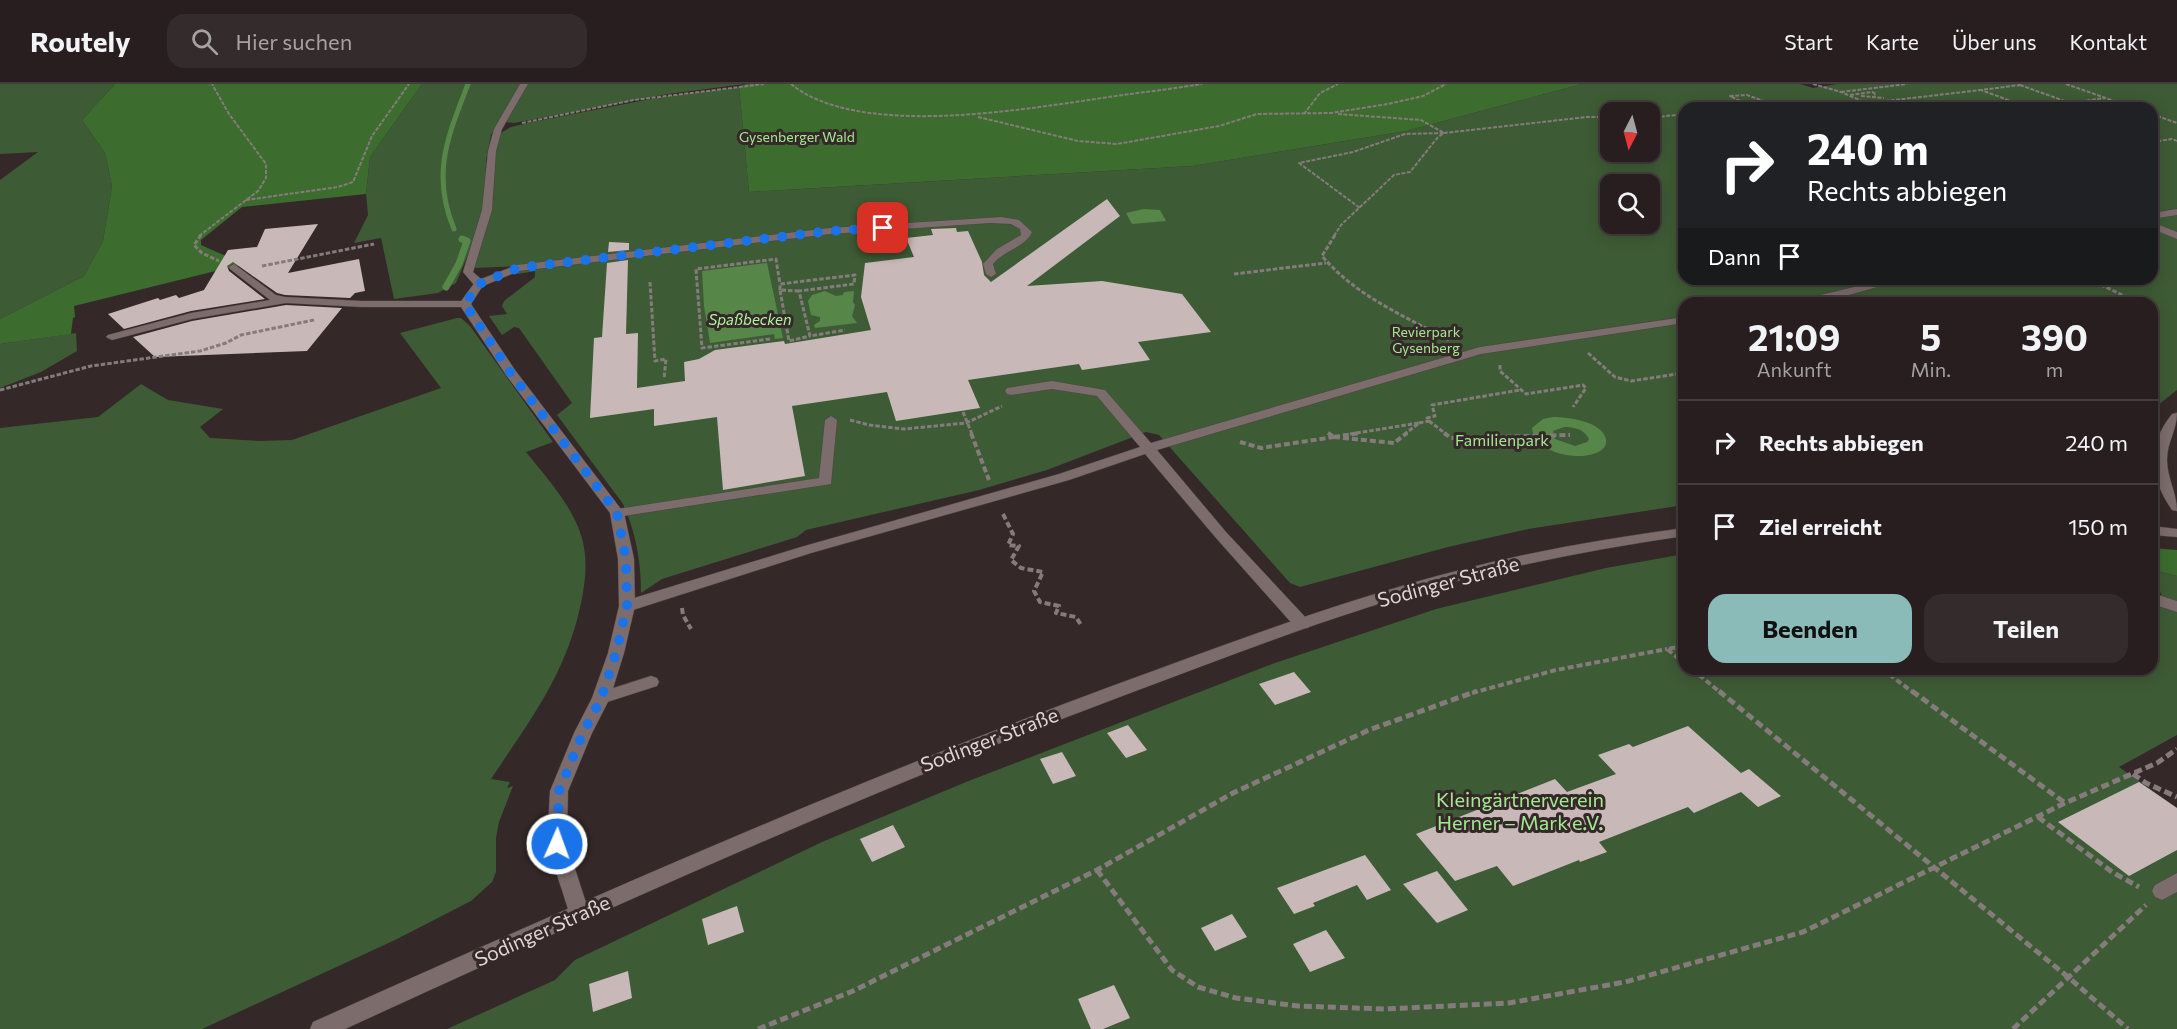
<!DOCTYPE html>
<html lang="de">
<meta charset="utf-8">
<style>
body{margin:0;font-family:Commissioner,sans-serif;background:#342b2c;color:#f1f3f6;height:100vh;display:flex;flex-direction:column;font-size:22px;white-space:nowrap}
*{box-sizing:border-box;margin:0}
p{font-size:20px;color:#a5a2a4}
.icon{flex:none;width:33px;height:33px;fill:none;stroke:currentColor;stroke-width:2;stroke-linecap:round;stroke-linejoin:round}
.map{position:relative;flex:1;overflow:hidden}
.panel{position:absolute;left:1678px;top:213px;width:480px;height:378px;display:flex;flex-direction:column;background:#281e1f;border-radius:18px;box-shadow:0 3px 15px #0003,0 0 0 2px #443c3d}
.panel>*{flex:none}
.guide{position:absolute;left:1678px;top:18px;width:480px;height:183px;border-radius:18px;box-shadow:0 3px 15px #0003,0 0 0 2px #443c3d;background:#202124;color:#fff;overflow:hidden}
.needle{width:39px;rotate:186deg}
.buttons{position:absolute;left:1600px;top:18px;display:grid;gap:12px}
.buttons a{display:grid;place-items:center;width:60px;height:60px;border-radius:12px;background:#281e1f;box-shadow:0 3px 15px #0003,0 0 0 2px #443c3d;font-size:30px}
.pin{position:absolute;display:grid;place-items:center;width:51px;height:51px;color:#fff;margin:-26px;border-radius:12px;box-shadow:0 3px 9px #0006}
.me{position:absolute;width:66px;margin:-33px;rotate:2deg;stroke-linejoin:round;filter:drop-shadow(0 0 4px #0008)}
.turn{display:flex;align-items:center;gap:21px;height:126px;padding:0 30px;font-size:27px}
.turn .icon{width:78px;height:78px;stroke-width:2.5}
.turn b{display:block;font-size:42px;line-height:51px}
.then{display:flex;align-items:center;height:57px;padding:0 30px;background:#0003;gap:12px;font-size:22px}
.eta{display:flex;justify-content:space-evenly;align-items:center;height:102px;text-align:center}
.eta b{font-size:36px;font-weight:700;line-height:42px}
.primary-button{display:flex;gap:12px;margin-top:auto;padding:12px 30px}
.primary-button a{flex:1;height:69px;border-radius:18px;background:#8bbbb9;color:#111;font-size:24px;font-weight:700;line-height:69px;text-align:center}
.primary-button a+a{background:#342b2c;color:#f1f3f6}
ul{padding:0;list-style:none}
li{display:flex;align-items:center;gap:18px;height:84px;padding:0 30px;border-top:2px solid #443c3d}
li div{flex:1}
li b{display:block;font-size:22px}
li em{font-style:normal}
header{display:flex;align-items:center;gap:36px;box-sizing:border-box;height:84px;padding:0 30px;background:#281e1f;border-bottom:2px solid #443c3d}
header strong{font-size:28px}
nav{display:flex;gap:33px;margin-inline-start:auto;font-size:21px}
.search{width:420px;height:54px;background:#342b2c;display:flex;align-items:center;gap:15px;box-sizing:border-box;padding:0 21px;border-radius:18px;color:#a5a2a4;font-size:22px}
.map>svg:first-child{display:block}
</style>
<header>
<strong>Routely</strong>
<div class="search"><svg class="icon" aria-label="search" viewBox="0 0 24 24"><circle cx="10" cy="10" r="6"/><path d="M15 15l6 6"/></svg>Hier suchen</div>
<nav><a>Start</a><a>Karte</a><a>Über uns</a><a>Kontakt</a></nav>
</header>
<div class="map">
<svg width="2177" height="945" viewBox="0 0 2177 945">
<rect width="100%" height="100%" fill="#352829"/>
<g fill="#3d5b35" fill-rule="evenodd">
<polygon points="0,0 115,0 82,36 105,69 112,102 103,157 84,192 0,235 0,96 38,68 0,70"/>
<polygon points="422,0 520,0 491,51 486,76 485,117 476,152 456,199 438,209 394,215 381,154 354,159 368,131 366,110 370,73"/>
<polygon points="528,0 745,0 668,10 514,39 506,38"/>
<path d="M1582,0H1800L1813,4L1837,0H2177V306L2153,325L2152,219H1684V421L1528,445L1448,463L1300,503L1290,499L1159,351L1146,348L1047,386L979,406L806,446L797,453L662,495L641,509C641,477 636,449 623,420L557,331L572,319L519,244L514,243L502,251L489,232L507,230L502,222L504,217L535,193V187L518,190L519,182L473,184L485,150L493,117L494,74L499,50L511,43L532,38L661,13L739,3L749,108L1192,82L1406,47ZM1684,24H2152V195H1684ZM1611,28H1650V68H1611ZM1611,100H1650V140H1611Z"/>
<path d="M457,234H461L470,242L553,358L526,368C546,393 571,420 581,451C588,473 586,496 581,519C566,591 530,636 491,695L510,698L507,704L513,702L499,738L496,754V788L492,798L471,817L395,856L202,945H0V344L98,333L141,300L168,316L223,325L200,343L210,354L259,357L292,356L441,304L400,249Z"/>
<polygon points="76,249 77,267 41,288 0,304 0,260"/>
<polygon points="1684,470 1684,585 2152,585 2153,518 2177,527 2177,651 2119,683 2177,724 2177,945 447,945 555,896 575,876 822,758 966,698 1272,580 1436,525 1606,484"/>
<polygon points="2153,486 2177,492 2177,518 2162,513 2156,495 2153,493"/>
</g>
<g fill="#3c6c2e">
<polygon points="115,0 422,0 370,73 366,110 242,123 201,156 201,161 244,180 74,222 75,233 73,234 71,250 0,260 0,235 84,192 103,157 112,102 105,69 82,36"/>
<polygon points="746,0 1582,0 1406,47 1192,82 749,108 739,3"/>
<polygon points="2153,464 2177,466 2177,492 2153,486"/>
</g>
<g fill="#568748" fill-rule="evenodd">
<polygon points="1144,125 1160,126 1166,137 1132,140 1126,129"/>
<polygon points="767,179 783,254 775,255 774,250 710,259 704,222 702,187"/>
<polygon points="825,207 836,212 843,211 844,208 854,207 853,218 855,221 852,232 857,239 815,244 814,241 820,237 820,233 811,231 808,217 812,211"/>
<path d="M1553,333C1567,333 1603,337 1606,356C1607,360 1604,365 1600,367C1581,379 1534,369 1532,344L1543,335ZM1564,343C1574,343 1584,345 1589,355L1587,358L1575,362L1555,355L1553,347Z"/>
</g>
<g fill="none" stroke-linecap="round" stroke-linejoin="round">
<path stroke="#568748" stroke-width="5" d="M454,145C431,90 448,52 468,0"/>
<polyline stroke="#568748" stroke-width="7" points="446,203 459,180 467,157 462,155"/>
</g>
<g fill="#c9b8b8">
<polygon points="1107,115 1120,132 1027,202 1102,197 1182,210 1211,248 1138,258 1150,276 1082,286 1079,280 968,296 980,324 896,337 887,308 792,322 805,392 723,406 717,333 654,342 654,325 590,334 594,254 602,253 607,179 628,176 626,250 638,249 637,304 685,297 684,278 699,275 715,266 784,257 785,260 871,246 861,213 865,179 914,173 906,154 933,151 931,145 956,144 957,148 968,147 982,178 984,191 991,198"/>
<polygon points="318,140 288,189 359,175 365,207 355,209 350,214 285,211 277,209 233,178 227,182 229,187 265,215 191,227 124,245 108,230 158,214 160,216 176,211 179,214 204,206 228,166 257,163 265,145"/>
<polygon points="609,158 629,159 629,166 608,168"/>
<polygon points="286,221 342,224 307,267 155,273 133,253 192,237"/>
<polygon points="1294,588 1311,608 1275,621 1259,600"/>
<polygon points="1128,641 1147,666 1126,674 1107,649"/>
<polygon points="1688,642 1741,689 1749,685 1781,712 1758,723 1741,708 1694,729 1688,723 1599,758 1607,768 1580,778 1579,776 1513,802 1497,782 1455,797 1416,750 1555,695 1567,708 1616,690 1598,671 1629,660 1633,663"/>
<polygon points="1062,668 1076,692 1053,700 1040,675"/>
<polygon points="2139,698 2177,724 2177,766 2129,792 2058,738"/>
<polygon points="893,741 905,763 872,778 860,755"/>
<polygon points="1365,771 1391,806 1367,816 1357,801 1313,819 1315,822 1294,830 1277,804"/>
<polygon points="1437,787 1468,826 1437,839 1403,800"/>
<polygon points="737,822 744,848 708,861 702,835"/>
<polygon points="1232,830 1247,853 1215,867 1201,844"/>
<polygon points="1326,846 1345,874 1310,888 1293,860"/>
<polygon points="628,887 632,914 593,928 589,900"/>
<polygon points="1114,901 1130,934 1103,945 1091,945 1078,915"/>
</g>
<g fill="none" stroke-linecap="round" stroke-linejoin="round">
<defs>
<g id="service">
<path d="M520,0H528L502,45L496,67L492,126L473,188L481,195L517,181L830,144L1001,133L1019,136L1032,148C1026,163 1003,167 993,180L996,190L991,193L986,190L983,180L997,165L1021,151L1020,145L1011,140L990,139L830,150L519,187L483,202H475L463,188L482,126L488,67L494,45Z"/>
<polygon points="2177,125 2177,131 2152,135 2152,129"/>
<polygon points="2152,138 2177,148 2177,155 2152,145"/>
<polygon points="234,180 276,211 285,213 362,217 465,217 471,220 465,223 362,223 286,219 192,235 112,256 106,253 108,251 191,229 270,216 230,185 229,183"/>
<polygon points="1888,195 1906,195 1827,217 1793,219 1795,217"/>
<polygon points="1684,233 1684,239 1481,270 1157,366 1226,448 1308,536 1310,540 1308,544 1296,544 1216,454 1145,370 1069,396 811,469 633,526 621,526 619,522 621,518 801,463 1059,390 1140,363 1097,312 1052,305 1011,311 1007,310 1005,307 1007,304 1052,297 1105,306 1151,359 1480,263"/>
<polygon points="831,332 837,336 831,400 617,433 610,429 617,425 819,394 825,336"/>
<polygon points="2152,509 2177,517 2177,528 2152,520"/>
<polygon points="651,592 657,594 659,598 657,602 601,620 595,618 592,614 595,610"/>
<polygon points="2177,789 2177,808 2162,816 2155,813 2152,807 2155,801"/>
</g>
<polygon id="minor" points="479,197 484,200 471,220 515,286 624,429 634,475 635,522 624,569 610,614 592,649 568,707 567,760 589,828 586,834 579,837 572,834 569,828 547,760 550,707 574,649 592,614 608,569 619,522 618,475 610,429 506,291 459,220 475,198"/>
<path id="tertiary" d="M2177,329C2177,346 2167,358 2167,376C2167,394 2177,409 2177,427L2172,426C2149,392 2146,363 2172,330Z"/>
<g id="secondary">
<polygon points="2152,442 2177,445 2177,453 2152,451"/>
<path d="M1684,444V452C1610,463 1537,476 1465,495C1349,525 1237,569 1125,611C860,710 602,827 345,945H310L313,938C577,820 841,702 1112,602C1227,560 1342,516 1460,486C1534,467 1609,454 1684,444Z"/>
</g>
</defs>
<use href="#service" stroke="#4f4444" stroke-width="1"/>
<use href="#minor" stroke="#4f4444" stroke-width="1"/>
<use href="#tertiary" stroke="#4f4444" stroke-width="1"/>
<use href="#secondary" stroke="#4f4444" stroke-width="1"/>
<g stroke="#867b7c" stroke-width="2" stroke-dasharray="4 1.5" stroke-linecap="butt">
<path d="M791,0C856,53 1011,27 1089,16C1127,10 1164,6 1202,0"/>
<polyline points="1813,0 1841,8 1878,24"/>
<polyline points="2066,0 2134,24"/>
<polygon points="2020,1 2070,19 2027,23 1981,6"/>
<polyline points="1841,8 1907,0"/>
<polyline points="1850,11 1872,8 1876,10 1874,11"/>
<polyline points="1861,12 1884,14"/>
<polyline points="2070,19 2105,14"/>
<polyline points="1755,24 1730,12 1747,11 1783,24"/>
<polyline points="1825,24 1981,6"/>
<polyline points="1304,30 1320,9 1338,0"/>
<polyline points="1338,30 1421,36 1444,49 1405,50 1353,68 1299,79 1360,124"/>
<polyline points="2152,30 2177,39"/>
<polyline points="1650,31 1658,33 1684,30"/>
<polyline points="978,33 1078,57 1117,60 1219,42 1257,30 1331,29 1388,20 1423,12 1446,0"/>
<polyline points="522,39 634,16 764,0"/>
<polyline points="2152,58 2172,55 2177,57"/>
<polyline points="246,116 338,103 353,98 372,52 409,0"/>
<polyline points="199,152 258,107 266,94 266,80 229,30 212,0"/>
<polyline points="1334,152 1341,141 1394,91 1410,88 1438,53 1444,49 1587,33 1611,33"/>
</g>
<g stroke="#867b7c" stroke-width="3" stroke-dasharray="4.5 2" stroke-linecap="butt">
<polyline points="201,151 194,161 202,169 219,177"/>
<path d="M1335,151L1322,172C1356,212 1404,232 1449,256"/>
<polyline points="262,182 374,160"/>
<polyline points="1234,190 1326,179"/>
<polyline points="2089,195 2139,219"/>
<polyline points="650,198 655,277 666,275 664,295"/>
<polyline points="780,206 780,200 855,191 854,200 799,207 810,252 845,246"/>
<polyline points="799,207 780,206 789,257 810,252"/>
<polyline points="770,255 702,264 696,185 776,175 780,200"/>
<polyline points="1588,269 1615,293 1631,297 1684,289"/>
<polyline points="1500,281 1500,287 1526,310 1583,301 1586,304 1573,323"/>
<polyline points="0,306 91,282 200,267 226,259 241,251 314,236"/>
<polyline points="963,328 972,350"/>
<polyline points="850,336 869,341 904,345 966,339 1002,322"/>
<polyline points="1429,337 1446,350"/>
<polyline points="1419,339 1429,337 1427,334 1435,332 1432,321 1520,306"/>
<polyline points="1328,349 1330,350"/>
<polyline points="1350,350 1419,339 1405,350"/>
</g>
<g stroke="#867b7c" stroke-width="4" stroke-dasharray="6 3" stroke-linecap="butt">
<polyline points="971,349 989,396"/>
<polyline points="1328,349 1334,353"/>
<polyline points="1444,349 1451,354 1570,351"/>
<polyline points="1334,353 1394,359 1407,349"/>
<polyline points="1334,353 1359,349"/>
<polyline points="1240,358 1261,364 1334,353"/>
<polyline points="1003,430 1013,450 1008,461 1019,462 1011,476 1021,484 1043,488 1034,507 1040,518 1059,522 1056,529 1076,533 1081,541"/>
<polyline points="682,524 683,531 691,545"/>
<polyline points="1684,562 1667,565 1684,579"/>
<polyline points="1692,585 1721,609"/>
<polyline points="1882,585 1914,609"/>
<polyline points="1472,609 1556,586 1667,565"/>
</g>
<g stroke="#867b7c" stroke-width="5" stroke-dasharray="8 4" stroke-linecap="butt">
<polyline points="1719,607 2068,893 2128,945"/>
<polyline points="1912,607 2065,719"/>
<polyline points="2133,690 2146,699 2177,713"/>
<polyline points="2038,733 2112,788 2139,803"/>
<polyline points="1097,786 1172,886 1198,903 1236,914 1298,922 1385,925 1509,919 1625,898 1803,848 2065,719 2157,679 2177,665"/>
<polyline points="758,945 853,907 1097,786 1233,709 1369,646 1477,607"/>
<polyline points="2013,945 2146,821"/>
</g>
<use href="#service" fill="#7c6c6c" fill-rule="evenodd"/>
<use href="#minor" fill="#7c6c6c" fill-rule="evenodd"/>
<use href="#tertiary" fill="#7c6c6c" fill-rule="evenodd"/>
<use href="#secondary" fill="#7c6c6c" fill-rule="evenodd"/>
</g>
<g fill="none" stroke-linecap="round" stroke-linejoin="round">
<polyline stroke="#1a73e8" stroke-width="10" stroke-dasharray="0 18" points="557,760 559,707 583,649 601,615 616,569 627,522 626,475 617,429 510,288 465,220 479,200 518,184 830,147 883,144"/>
</g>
<g text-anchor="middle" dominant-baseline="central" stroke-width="6" stroke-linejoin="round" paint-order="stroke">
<g font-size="14" fill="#a3e991" stroke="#352829">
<text x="797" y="52">Gysenberger Wald</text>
<text x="1426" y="247">Revierpark<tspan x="1426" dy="16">Gysenberg</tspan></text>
</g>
<g font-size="15" font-style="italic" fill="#aef59c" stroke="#352829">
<text x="750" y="235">Spaßbecken</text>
</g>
<g font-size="16" fill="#a3e991" stroke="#352829">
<text x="1502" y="355">Familienpark</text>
</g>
<g font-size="20" fill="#dfd6d6" stroke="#352829">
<text transform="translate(1448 497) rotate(-15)">Sodinger Straße</text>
<text transform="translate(989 655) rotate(-21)">Sodinger Straße</text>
<text transform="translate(542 846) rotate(-24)">Sodinger Straße</text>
</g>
<g font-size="20" fill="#a3e991" stroke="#352829">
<text x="1520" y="715">Kleingärtnerverein<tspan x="1520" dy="23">Herner – Mark e.V.</tspan></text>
</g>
</g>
</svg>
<div class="buttons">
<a><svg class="needle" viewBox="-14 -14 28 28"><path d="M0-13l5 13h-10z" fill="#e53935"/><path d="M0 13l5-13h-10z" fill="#a5a2a4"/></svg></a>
<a><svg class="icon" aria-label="search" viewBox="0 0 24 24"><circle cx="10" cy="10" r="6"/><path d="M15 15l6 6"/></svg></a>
</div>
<div class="pin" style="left:883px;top:144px;background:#d93025"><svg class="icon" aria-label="arrive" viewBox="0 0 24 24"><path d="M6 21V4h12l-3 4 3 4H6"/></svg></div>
<svg class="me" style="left:557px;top:760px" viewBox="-20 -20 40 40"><circle r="17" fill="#1a73e8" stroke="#fff" stroke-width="3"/><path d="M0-11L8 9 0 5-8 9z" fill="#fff"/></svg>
<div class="guide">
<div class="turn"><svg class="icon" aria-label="right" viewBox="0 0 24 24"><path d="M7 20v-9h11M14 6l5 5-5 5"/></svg><div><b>240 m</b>Rechts abbiegen</div></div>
<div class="then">Dann<svg class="icon" aria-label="arrive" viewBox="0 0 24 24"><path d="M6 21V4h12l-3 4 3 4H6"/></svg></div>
</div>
<section class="panel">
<div class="eta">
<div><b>21:09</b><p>Ankunft</p></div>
<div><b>5</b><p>Min.</p></div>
<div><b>390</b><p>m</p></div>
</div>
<ul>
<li><svg class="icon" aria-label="right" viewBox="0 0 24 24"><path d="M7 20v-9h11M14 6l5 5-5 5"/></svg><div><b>Rechts abbiegen</b></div><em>240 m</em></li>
<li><svg class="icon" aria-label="arrive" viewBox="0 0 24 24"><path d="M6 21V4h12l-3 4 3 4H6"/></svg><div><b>Ziel erreicht</b></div><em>150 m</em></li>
</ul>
<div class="primary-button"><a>Beenden</a><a>Teilen</a></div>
</section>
</div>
